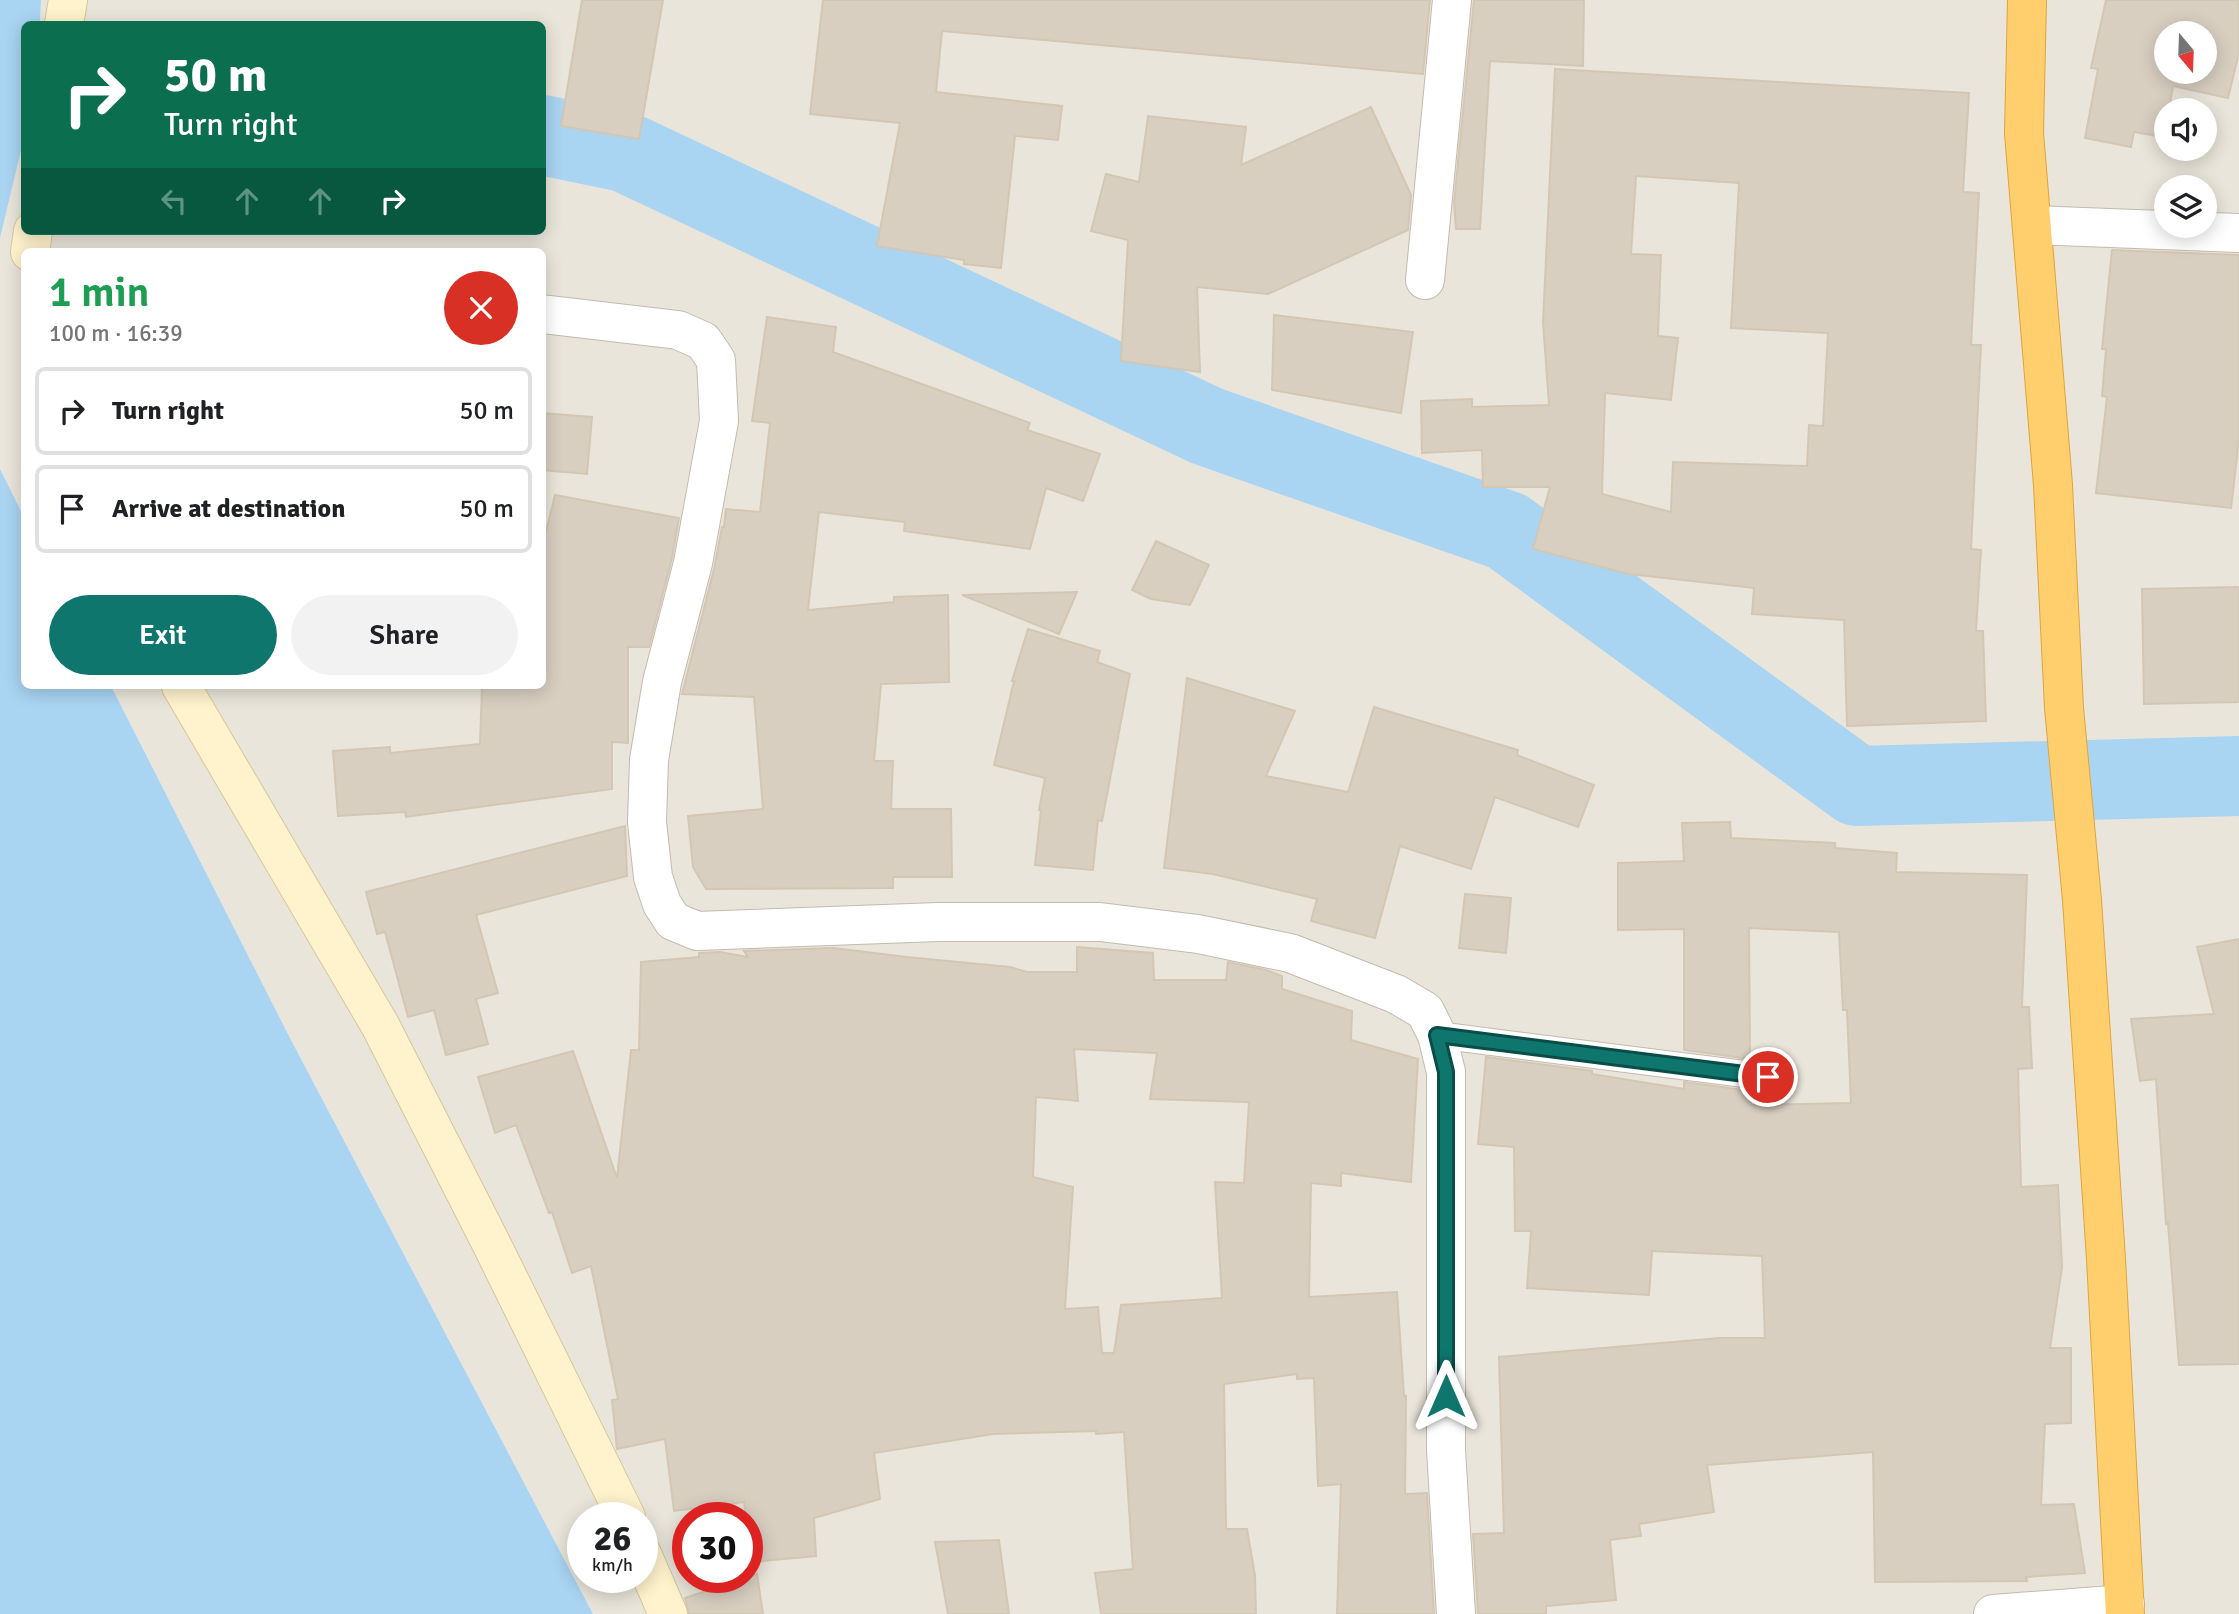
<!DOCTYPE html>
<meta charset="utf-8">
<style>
body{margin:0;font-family:Signika,sans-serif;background:#f2f2f2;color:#202124;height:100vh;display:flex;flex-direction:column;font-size:26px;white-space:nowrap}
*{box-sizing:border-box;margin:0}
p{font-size:23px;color:#757577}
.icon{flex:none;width:38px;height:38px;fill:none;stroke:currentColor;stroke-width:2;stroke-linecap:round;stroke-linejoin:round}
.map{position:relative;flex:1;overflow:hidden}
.details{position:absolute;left:21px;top:248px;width:525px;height:441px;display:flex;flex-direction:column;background:#fff;border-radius:10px;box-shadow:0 4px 18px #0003}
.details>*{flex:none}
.top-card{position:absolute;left:21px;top:21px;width:525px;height:214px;border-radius:10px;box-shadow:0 4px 18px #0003;background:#0b6e4f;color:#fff;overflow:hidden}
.needle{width:46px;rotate:161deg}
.tools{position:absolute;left:2154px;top:21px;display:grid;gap:14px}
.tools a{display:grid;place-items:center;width:63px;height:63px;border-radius:50%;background:#fff;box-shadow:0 4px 18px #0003;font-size:35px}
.speed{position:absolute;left:567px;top:1502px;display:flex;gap:14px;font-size:35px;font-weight:700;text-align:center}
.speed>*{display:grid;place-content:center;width:91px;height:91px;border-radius:50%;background:#fff;box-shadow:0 4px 18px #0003;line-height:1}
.speed small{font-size:18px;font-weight:400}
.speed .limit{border:10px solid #d22;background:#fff;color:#111}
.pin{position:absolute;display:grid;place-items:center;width:60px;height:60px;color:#fff;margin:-30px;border:4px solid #fff;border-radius:50%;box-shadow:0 2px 7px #0007}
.me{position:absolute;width:77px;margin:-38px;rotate:0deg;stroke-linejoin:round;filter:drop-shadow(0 0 5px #0008)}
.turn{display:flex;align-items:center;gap:24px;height:147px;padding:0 28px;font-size:32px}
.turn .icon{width:91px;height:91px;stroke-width:2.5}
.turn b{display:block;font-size:49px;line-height:60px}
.lanes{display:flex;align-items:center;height:66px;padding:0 28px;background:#0003;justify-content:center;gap:35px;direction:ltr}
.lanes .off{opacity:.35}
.round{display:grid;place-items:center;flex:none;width:74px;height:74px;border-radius:37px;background:#f2f2f2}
.overview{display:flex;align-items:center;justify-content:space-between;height:119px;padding:0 28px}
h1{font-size:42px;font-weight:600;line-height:52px;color:#1e9e55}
.button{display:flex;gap:14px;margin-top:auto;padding:14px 28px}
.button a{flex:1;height:80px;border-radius:42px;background:#0f766e;color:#fff;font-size:28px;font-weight:600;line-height:80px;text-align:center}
.button a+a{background:#f2f2f2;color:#202124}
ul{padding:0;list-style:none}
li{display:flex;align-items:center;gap:21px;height:88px;margin:0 14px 10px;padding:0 14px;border:4px solid #e0e0e0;border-radius:10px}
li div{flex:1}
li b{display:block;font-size:26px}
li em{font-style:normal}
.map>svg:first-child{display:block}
</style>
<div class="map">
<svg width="2239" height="1614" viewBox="0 0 2239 1614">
<rect width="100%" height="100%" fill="#f6f3ec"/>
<path fill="#eae5da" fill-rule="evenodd" d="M41,0H2239V1614H593L290,1038L111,686H542V252H24V517L0,469V238L24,138V231H542V24H40ZM2166,33H2205V72H2166ZM2166,110H2205V149H2166ZM2166,187H2205V226H2166ZM583,1517H642V1577H583ZM688,1517H747V1577H688Z"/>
<g fill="#a9d4f2">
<polygon points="0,0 41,0 40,24 24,24 24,138 0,238"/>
<polygon points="0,469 24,517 24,686 111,686 290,1038 593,1614 0,1614"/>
</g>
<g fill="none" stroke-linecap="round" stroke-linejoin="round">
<polyline stroke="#a9d4f2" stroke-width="80" points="542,135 625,152 1207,426 1507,531 1857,786 2239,776"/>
</g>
<g fill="#d8cfc1" stroke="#d3c7b4" stroke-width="2" fill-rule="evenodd">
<polygon points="582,0 663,0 639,139 561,126"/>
<polygon points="823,0 1430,0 1423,74 942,31 936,92 1062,106 1058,140 1015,136 1001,268 964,264 964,260 877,246 900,123 810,114"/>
<polygon points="1474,0 1584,0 1583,66 1490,61 1480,229 1456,229 1454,203"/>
<path d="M2106,0H2239V53L2228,98L2173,86L2169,110H2166L2163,137L2134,132L2131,147L2085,138L2098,69L2091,68ZM2166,33H2205V72H2166Z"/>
<path d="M1555,69L1969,93L1963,192L1979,193L1971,345H1981L1971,549L1981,550L1976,631H1983L1986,721L1847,726L1844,620L1752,614L1754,588L1629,574L1533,549L1550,487H1483L1482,450L1422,453L1421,401L1472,399V407L1549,405L1543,322ZM1636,176L1739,183L1731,328L1828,333L1823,426L1809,425L1807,466L1673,462L1671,512L1602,494L1605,393L1671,400L1678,338L1658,336L1661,255L1631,254Z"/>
<polygon points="1371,107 1411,195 1408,230 1268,294 1197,287 1200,372 1121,361 1128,240 1091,231 1106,174 1139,182 1148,116 1246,127 1241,165"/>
<polygon points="2112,250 2239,255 2239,440 2231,508 2096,493 2107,397 2102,396 2106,349 2102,349"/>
<polygon points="1274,315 1413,332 1401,413 1272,390"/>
<polygon points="767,317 836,327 833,352 1030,423 1027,430 1100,454 1083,501 1046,488 1030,549 904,531 905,522 819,512 808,610 894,602 894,597 948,595 949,682 881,684 874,761 893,761 891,809 951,809 952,877 893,877 893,888 706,889 693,867 688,816 763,809 754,697 682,694 714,569 722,527 724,527 726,509 760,512 770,423 752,421"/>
<polygon points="542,413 592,417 587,474 542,470"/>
<polygon points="555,495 679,518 672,558 649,647 628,647 628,743 612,742 612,789 406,817 405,812 338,816 333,751 390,747 390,753 480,744 482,686 542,686 542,548"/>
<polygon points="1156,541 1209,565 1190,605 1151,599 1132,590"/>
<polygon points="2239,587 2239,702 2144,704 2142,589"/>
<polygon points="1077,592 1059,634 962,595"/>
<polygon points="1028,629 1100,651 1097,662 1130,674 1102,821 1098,820 1093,870 1035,865 1041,810 1039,810 1045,778 994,765 1014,681 1012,681"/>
<polygon points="1187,678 1295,711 1266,776 1348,792 1374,707 1518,750 1517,755 1594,785 1578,827 1495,797 1471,869 1400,846 1375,938 1311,921 1317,899 1213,874 1164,868"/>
<polygon points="1730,822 1731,838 1835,843 1835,848 1897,853 1896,872 2027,875 2022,1007 2029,1007 2032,1068 2018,1069 2021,1187 2058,1185 2062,1267 2050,1348 2071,1348 2071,1423 2045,1424 2041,1505 2074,1504 2085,1573 2026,1577 2027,1581 1875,1582 1873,1452 1707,1465 1714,1512 1639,1524 1641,1536 1610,1540 1616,1600 1546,1606 1546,1614 1478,1614 1473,1534 1504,1533 1499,1357 1720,1338 1765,1338 1762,1256 1652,1251 1649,1295 1527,1288 1531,1231 1515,1231 1514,1147 1478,1144 1486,1057 1592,1071 1592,1074 1684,1089 1684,1082 1751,1091 1751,1105 1851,1103 1847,1010 1843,1010 1839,932 1749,928 1750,1059 1684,1050 1684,929 1618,930 1618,863 1684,861 1682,823"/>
<polygon points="625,826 627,876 476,915 498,993 476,999 488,1044 446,1055 434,1010 408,1017 385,932 377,934 366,892"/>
<polygon points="1465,894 1511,898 1506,953 1459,948"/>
<polygon points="2239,939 2239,1364 2179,1365 2168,1223 2166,1224 2156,1079 2140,1081 2131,1019 2214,1014 2197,947"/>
<path d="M1077,947L1153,953L1154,980H1226L1228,962L1266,970L1282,976V989L1352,1011L1351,1040L1418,1059L1411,1182L1341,1173V1186L1311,1183L1309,1297L1397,1292L1404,1396H1406L1405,1494L1427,1493L1434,1614H1337L1341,1484L1318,1486L1314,1378L1297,1379V1374L1224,1384L1226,1529H1247L1255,1575L1256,1614H1101L1095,1573L1133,1569L1124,1432L1096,1434V1431L993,1434L874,1453L880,1499L814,1518L816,1556L752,1562L744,1502L674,1511L665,1439L617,1449L612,1400L618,1399L591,1266L572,1273L552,1212L549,1213L516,1125L495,1133L478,1077L573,1051L617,1178L631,1050H639L641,962L699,957V953L720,952L748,957L744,951L833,948L907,957L1010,967L1027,972H1077ZM1074,1049L1157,1053L1150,1099L1249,1102L1244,1183L1215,1182L1222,1298L1121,1305L1114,1353H1102L1098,1307L1065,1309L1073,1187L1033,1177L1036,1097L1078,1101Z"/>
<polygon points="999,1540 1009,1614 948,1614 935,1542"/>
<polygon points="757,1574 763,1614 689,1614 685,1598"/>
</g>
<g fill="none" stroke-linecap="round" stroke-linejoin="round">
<defs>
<polyline id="lane" points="1437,1035 1768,1077"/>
<g id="street">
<polyline points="2032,225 2239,233"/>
<polyline points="1425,280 1452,0"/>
<polyline points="542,314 678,330 703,341 716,360 719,421 693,563 662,682 649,760 647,822 653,877 662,904 673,921 697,931 938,922 1100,922 1198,934 1290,953 1396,994 1425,1011 1437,1035 1446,1072 1446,1450 1456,1614"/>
<polyline points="1993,1614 2125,1604"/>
</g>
<g id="secondary">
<polyline points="64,24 68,0"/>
<polyline points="30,252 33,231"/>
<polyline points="181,686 380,1025 492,1245 626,1517"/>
<polyline points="642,1554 668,1614"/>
</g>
<polyline id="highway" points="2027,0 2024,133 2053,485 2064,708 2082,900 2106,1259 2125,1614"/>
</defs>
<use href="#lane" stroke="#c2bbae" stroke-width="28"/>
<use href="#street" stroke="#c2bbae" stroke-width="40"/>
<use href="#secondary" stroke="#d6c79b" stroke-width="40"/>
<use href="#highway" stroke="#e0a43c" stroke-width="40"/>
<use href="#lane" stroke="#fff" stroke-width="26"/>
<use href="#street" stroke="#fff" stroke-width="38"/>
<use href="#secondary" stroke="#fff3cd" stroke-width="38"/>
<use href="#highway" stroke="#ffcf6e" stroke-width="38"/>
</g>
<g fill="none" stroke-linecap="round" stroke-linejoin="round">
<defs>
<polyline id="route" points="1446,1396 1446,1072 1437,1035 1768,1077"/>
</defs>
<use href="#route" stroke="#0a4d48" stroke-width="18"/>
<use href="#route" stroke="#0f766e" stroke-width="12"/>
</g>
</svg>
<div class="tools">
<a><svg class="needle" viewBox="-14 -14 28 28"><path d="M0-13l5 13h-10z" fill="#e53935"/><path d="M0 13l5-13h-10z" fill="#757577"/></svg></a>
<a><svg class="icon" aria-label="sound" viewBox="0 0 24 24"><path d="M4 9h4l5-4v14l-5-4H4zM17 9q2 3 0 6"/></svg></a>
<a><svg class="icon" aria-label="layers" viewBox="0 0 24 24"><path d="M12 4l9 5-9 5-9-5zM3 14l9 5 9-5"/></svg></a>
</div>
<div class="speed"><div>26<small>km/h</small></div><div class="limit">30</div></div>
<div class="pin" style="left:1768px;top:1077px;background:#d93025"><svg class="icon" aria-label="arrive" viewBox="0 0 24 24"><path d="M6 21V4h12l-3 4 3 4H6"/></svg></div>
<svg class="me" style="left:1446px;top:1396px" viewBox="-20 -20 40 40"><path d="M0-17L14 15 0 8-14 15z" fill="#0f766e" stroke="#fff" stroke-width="4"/></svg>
<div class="top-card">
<div class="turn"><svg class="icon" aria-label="right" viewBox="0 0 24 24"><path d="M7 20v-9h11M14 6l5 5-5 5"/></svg><div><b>50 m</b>Turn right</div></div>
<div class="lanes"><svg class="icon off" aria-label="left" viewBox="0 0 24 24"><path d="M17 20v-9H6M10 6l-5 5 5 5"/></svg><svg class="icon off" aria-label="ahead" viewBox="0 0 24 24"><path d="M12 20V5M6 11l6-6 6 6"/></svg><svg class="icon off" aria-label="ahead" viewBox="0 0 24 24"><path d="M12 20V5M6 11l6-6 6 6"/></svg><svg class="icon" aria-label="right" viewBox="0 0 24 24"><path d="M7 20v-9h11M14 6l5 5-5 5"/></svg></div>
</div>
<section class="details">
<div class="overview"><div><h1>1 min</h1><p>100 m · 16:39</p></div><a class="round" style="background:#d93025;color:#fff"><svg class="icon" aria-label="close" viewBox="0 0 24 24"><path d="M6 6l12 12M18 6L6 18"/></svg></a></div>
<ul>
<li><svg class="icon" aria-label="right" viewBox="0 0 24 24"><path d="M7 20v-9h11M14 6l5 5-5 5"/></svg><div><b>Turn right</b></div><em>50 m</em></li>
<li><svg class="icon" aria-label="arrive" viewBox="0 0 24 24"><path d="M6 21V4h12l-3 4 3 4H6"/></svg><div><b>Arrive at destination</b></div><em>50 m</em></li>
</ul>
<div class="button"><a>Exit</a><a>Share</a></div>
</section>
</div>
